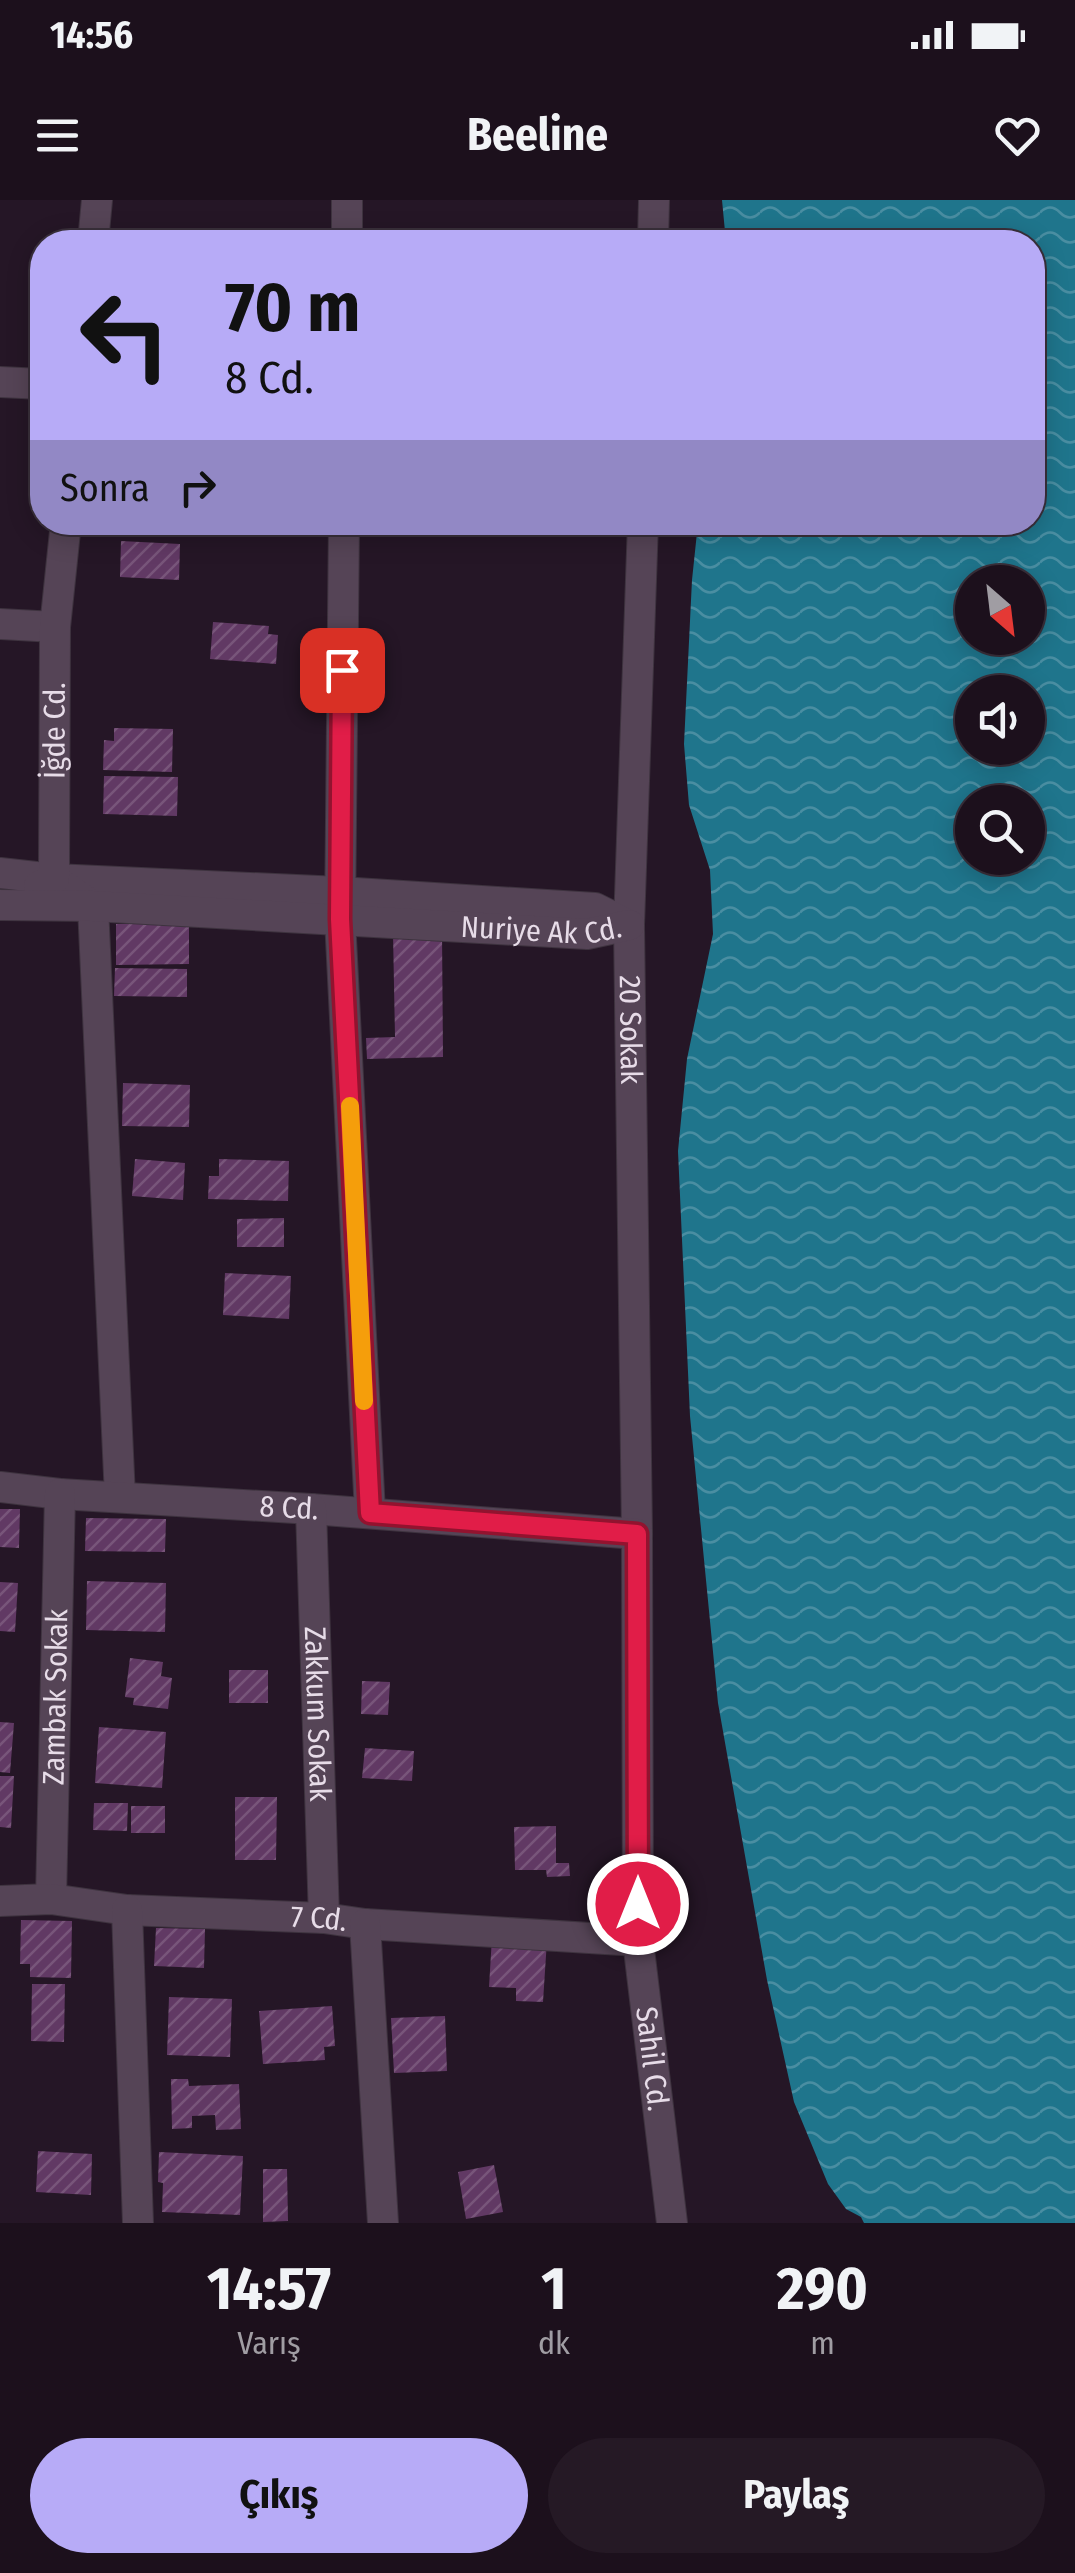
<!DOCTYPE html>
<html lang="tr">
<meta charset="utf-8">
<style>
body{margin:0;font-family:"Fira Sans Condensed",sans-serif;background:#251925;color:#f1f3f6;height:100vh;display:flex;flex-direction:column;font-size:38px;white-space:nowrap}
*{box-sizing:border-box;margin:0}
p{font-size:32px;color:#a09da3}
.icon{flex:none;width:55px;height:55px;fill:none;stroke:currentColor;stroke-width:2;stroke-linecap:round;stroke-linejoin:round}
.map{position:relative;height:2023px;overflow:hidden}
.details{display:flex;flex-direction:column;background:#1c101c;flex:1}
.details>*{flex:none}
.top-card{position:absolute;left:30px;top:30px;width:1015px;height:305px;border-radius:40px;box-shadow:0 5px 25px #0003,0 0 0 2px #3a303b;background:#b7abf7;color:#111;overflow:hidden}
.needle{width:65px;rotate:152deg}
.fabs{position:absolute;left:955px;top:365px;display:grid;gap:20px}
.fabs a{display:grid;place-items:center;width:90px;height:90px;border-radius:50%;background:#1c101c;box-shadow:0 5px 25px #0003,0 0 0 2px #3a303b;font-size:50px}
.pin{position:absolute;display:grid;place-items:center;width:85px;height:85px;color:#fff;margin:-42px;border-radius:20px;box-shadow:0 5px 15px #0006}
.me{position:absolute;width:110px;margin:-55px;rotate:0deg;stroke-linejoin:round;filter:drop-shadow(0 0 8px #0008)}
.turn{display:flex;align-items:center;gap:35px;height:210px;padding:0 30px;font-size:45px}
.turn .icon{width:130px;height:130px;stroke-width:2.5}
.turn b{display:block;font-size:70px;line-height:85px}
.then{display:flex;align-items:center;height:95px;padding:0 30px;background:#0003;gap:20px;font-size:38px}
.eta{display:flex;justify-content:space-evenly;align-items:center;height:170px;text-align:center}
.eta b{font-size:60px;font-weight:700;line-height:70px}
.button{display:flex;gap:20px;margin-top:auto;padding:20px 30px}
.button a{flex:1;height:115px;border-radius:60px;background:#b7abf7;color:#111;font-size:40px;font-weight:700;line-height:115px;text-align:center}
.button a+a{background:#251925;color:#f1f3f6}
.status{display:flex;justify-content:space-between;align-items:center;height:70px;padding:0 50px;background:#1c101c;direction:ltr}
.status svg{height:28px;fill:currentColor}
header{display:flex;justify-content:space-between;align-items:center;height:130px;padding:0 30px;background:#1c101c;font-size:45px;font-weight:700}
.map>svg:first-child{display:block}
</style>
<div class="status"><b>14:56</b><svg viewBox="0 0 49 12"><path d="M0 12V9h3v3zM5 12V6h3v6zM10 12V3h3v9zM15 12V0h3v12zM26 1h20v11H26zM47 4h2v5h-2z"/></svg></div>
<header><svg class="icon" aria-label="menu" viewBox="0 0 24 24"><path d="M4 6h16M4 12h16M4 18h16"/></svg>Beeline<svg class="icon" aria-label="heart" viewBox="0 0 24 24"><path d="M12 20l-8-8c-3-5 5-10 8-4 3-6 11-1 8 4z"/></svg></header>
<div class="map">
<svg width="1075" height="2023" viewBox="0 0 1075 2023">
<defs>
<pattern id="water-waves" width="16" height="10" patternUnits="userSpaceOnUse" patternTransform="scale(2.5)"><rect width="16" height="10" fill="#1f758c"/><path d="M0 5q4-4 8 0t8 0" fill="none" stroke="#4a8ea2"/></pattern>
<pattern id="building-hatch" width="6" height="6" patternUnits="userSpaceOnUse" patternTransform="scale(2.5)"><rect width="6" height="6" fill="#613964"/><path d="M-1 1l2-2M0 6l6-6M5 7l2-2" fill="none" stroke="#78557a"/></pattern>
</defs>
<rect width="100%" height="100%" fill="#251626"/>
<path fill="url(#water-waves)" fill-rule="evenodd" d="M722,0H1075V2023H864L861,2017L846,2009L828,1984L794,1902L767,1780L718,1503L690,1216L678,951L687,859L713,734L710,670L689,605L684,544L692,380L698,323L1032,322V42H726ZM972,382H1028V438H972ZM972,492H1028V548H972ZM972,602H1028V658H972Z"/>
<g fill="url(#building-hatch)">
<polygon points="121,341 180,344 179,380 120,377"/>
<polygon points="213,422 269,426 268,434 278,435 276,464 210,459"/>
<polygon points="114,528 173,529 172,572 103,570 104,540 114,541"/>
<polygon points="104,576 178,577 177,616 103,614"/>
<polygon points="189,723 189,764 116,765 116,724"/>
<polygon points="442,732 443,857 367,859 366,838 395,837 393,733"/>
<polygon points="115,768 187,769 187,797 114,796"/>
<polygon points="123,883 190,885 189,927 122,926"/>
<polygon points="135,959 185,963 183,1000 132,996"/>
<polygon points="219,959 289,961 288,1001 208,999 209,976 219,976"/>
<polygon points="284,1018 284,1047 237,1047 237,1019"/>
<polygon points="225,1073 291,1076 289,1119 223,1115"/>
<polygon points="0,1309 20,1309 19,1348 0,1347"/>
<polygon points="86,1318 166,1319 165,1352 85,1351"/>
<polygon points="87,1381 166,1383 165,1432 86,1430"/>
<polygon points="0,1382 18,1383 15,1432 0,1431"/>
<polygon points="130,1458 163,1462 161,1476 172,1478 168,1509 133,1505 134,1498 125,1497"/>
<rect x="229" y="1470" width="39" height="33"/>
<polygon points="362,1481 390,1482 388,1515 361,1514"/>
<polygon points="0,1522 14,1523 10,1573 0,1572"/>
<polygon points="99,1527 166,1532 162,1588 95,1583"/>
<polygon points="365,1548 414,1551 412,1581 362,1578"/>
<polygon points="0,1576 14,1576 11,1628 0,1627"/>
<polygon points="235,1597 277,1597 276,1660 235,1660"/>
<polygon points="94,1603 128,1603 127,1631 93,1630"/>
<rect x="131" y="1606" width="34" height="27"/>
<polygon points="556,1626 556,1663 569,1663 570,1676 547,1677 546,1670 515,1670 514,1627"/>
<polygon points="21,1720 72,1721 71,1778 30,1777 30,1764 20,1764"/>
<polygon points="156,1728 205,1729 204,1768 154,1766"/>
<polygon points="492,1737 547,1740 543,1802 516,1801 516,1788 489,1787"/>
<polygon points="32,1784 65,1784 64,1842 31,1841"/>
<polygon points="169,1797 232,1799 230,1857 167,1855"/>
<polygon points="332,1806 335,1846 324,1847 325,1860 263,1864 259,1811"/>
<polygon points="445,1816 447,1871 394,1873 391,1818"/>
<polygon points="171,1879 188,1879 189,1886 239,1884 241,1929 216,1930 215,1915 192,1916 192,1928 172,1929"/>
<polygon points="38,1951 92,1954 91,1995 36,1992"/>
<polygon points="159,1952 243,1956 240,2015 162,2012 163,1983 158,1982"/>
<polygon points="494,1965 503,2012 466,2019 458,1972"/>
<polygon points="263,1969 287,1969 288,2021 263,2022"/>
</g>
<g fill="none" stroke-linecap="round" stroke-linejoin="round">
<defs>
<g id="minor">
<polyline points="93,42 97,0"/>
<polyline points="347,42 347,0"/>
<polyline points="653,42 654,0"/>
<polyline points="0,182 42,184"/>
<polyline points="344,322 340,719 370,1313"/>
<path id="s1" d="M643,322L629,725L637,1334L638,1741L672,2023"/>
<polyline points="0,424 55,427"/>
<polyline points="0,673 54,679 340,692 595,708 629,725"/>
<polyline points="54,679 93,706 120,1297"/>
<path id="s2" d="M39,686L54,679L55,427L66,322"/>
<path id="s3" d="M0,705L93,706L587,734L629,725"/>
<path id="s4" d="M0,1287L60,1294L311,1309L637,1334"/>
<path id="s5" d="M311,1309L324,1718"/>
<path id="s6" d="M51,1699L60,1294"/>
<path id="s7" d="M0,1701L51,1699L127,1710L324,1718L365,1724L638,1741"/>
<polyline points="127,1710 138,2023"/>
<polyline points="365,1724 383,2023"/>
</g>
</defs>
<use href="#minor" stroke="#3e333f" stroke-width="32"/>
<use href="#minor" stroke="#554456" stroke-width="30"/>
</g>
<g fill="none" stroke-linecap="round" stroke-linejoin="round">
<defs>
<polyline id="route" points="342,470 340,719 370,1313 637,1334 638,1704"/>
</defs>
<use href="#route" stroke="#92132f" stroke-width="25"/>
<use href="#route" stroke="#e11d48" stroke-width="18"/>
<polyline stroke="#f59e0b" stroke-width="18" points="350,906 364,1201"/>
</g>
<g text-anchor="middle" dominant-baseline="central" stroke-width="10" stroke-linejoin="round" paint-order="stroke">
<g font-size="30" fill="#e7dce8" stroke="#1b0d1c">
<text stroke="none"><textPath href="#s2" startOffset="165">İğde Cd.</textPath></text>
<text stroke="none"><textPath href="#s3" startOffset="542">Nuriye Ak Cd.</textPath></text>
<text stroke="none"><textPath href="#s1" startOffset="508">20 Sokak</textPath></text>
<text stroke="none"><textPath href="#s4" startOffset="290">8 Cd.</textPath></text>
<text stroke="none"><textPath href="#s6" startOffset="202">Zambak Sokak</textPath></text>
<text stroke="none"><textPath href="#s5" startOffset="205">Zakkum Sokak</textPath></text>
<text stroke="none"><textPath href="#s7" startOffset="320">7 Cd.</textPath></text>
<text stroke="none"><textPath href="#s1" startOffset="1538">Sahil Cd.</textPath></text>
</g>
</g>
</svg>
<div class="fabs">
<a><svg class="needle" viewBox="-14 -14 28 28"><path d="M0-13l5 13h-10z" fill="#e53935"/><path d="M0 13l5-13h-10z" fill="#a09da3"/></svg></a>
<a><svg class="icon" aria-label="sound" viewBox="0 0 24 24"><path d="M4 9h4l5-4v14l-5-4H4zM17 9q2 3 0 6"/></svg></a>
<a><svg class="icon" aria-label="search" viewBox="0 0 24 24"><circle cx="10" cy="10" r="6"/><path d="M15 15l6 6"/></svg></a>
</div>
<div class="pin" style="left:342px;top:470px;background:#d93025"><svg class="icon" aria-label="arrive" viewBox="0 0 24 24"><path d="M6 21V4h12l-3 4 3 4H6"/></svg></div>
<svg class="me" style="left:638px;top:1704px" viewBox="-20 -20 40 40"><circle r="17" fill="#e11d48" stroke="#fff" stroke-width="3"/><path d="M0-11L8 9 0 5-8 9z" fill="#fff"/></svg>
<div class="top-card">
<div class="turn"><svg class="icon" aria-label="left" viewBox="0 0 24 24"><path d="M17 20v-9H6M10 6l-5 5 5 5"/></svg><div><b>70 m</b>8 Cd.</div></div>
<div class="then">Sonra<svg class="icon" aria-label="right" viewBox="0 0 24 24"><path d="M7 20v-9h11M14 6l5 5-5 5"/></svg></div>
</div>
</div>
<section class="details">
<div class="eta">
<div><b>14:57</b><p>Varış</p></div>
<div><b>1</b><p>dk</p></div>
<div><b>290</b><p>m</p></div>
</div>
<div class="button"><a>Çıkış</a><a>Paylaş</a></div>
</section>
